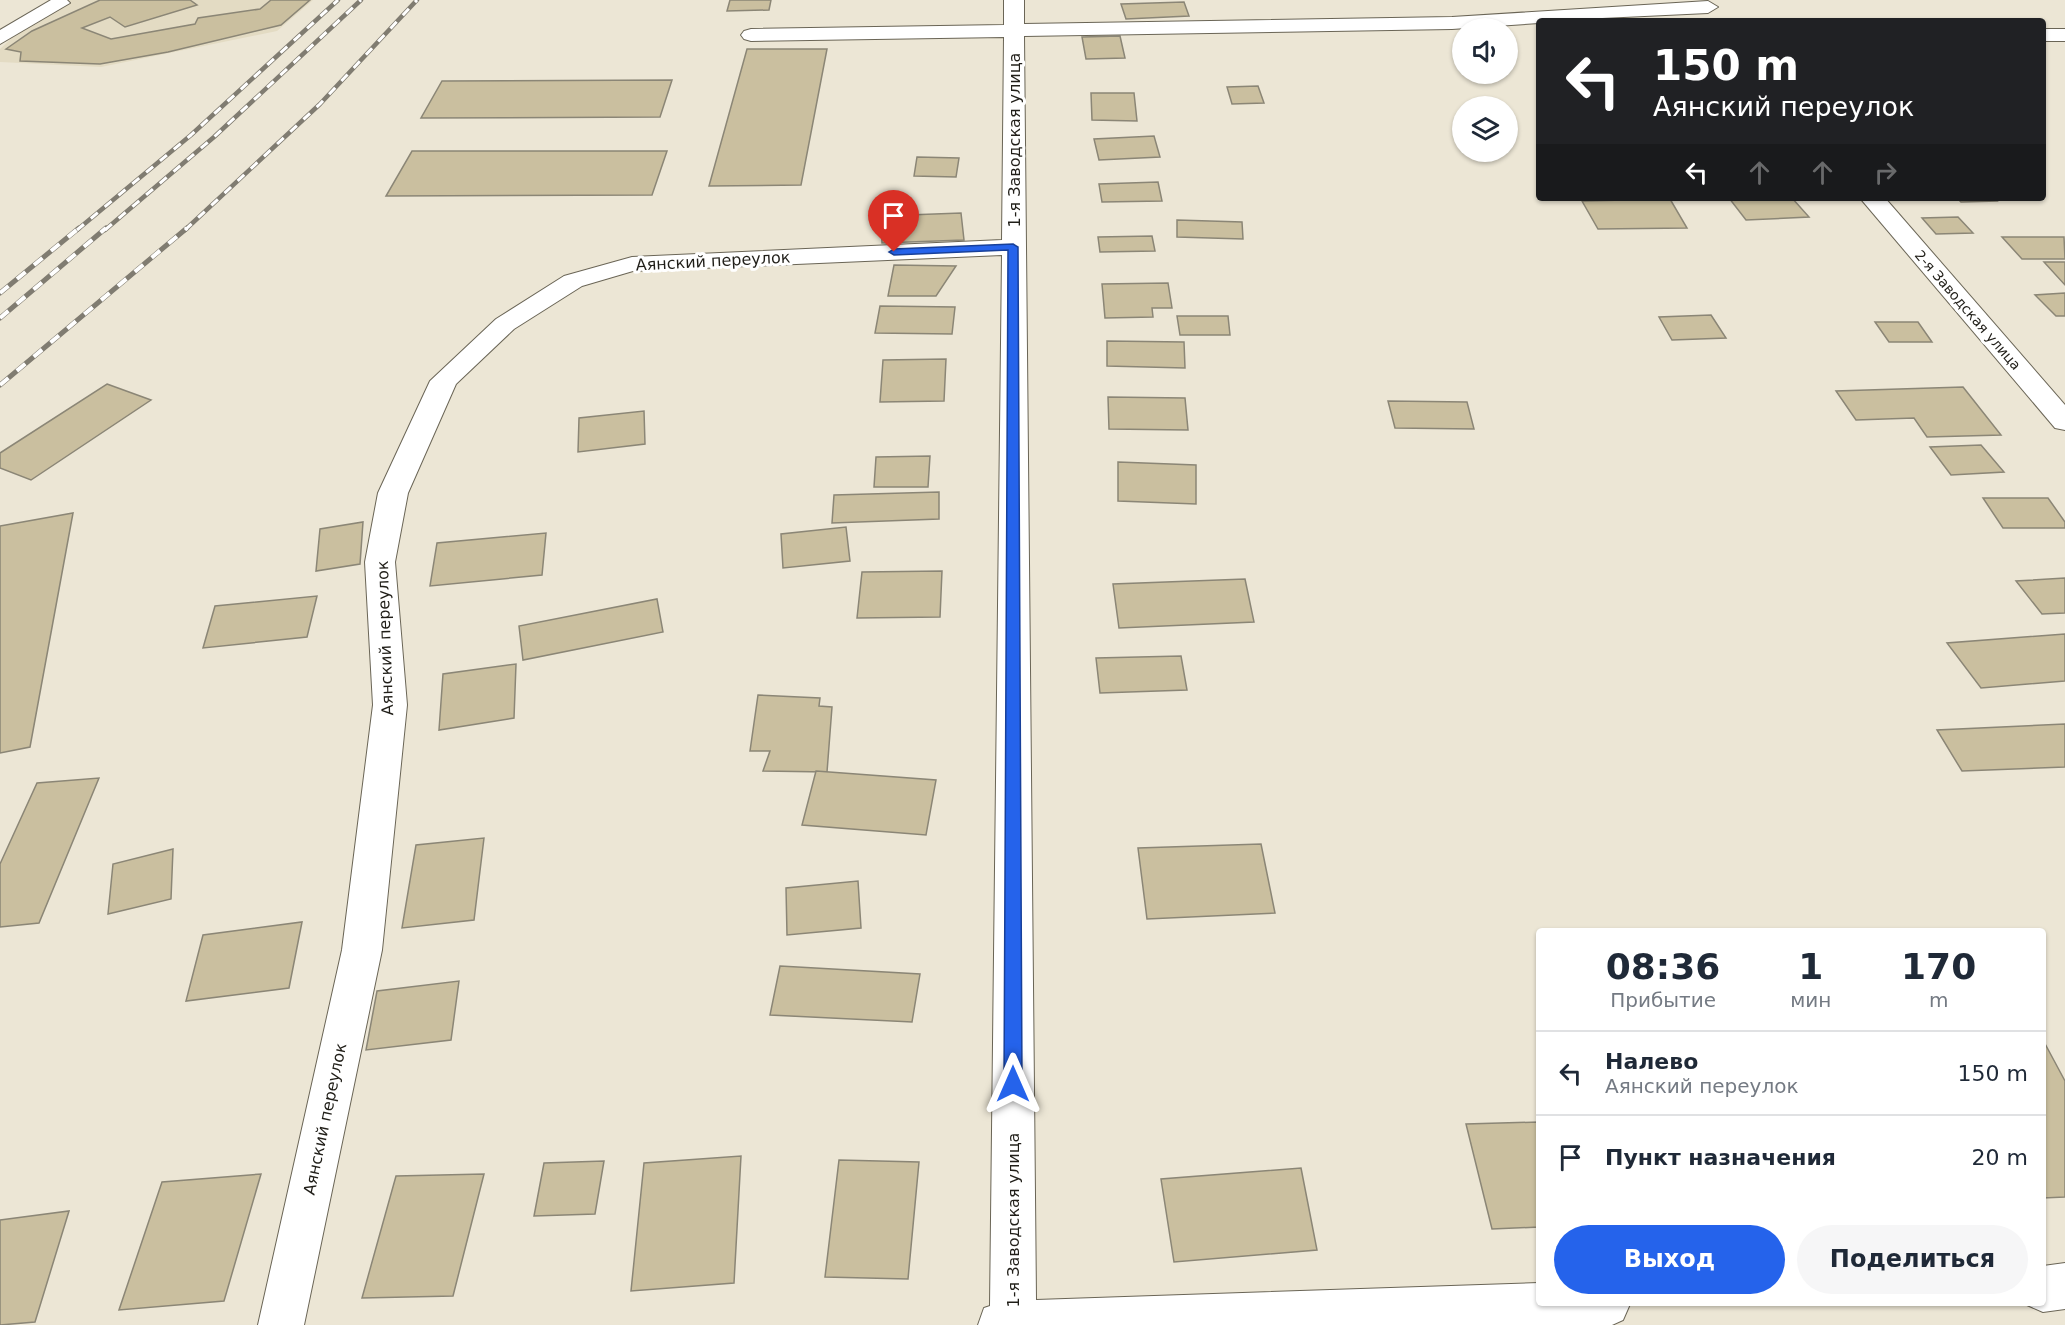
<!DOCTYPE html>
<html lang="ru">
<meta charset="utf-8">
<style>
body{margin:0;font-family:"DejaVu Sans",sans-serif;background:#f6f6f7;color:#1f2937;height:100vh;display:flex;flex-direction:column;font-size:22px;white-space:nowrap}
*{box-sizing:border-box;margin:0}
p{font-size:20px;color:#747a83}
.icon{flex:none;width:33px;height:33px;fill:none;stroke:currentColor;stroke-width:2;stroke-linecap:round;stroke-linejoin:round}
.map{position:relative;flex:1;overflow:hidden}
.panel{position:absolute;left:1536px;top:928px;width:510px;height:378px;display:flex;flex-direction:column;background:#fff;border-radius:6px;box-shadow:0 2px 4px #0004}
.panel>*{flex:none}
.guide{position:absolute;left:1536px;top:18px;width:510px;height:183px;border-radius:6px;box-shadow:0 2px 4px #0004;background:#202124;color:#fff;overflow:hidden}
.tools{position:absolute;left:1452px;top:18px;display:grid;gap:12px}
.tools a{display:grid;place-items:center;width:66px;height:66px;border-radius:50%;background:#fff;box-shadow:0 2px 4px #0004;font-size:30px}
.pin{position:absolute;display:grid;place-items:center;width:51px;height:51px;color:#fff;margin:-62px -26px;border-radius:50% 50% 50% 0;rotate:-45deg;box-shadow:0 0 6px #0007}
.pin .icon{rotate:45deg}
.me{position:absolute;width:66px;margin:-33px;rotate:0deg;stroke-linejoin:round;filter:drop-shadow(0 0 4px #0008)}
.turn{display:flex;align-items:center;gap:21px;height:126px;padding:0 18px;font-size:27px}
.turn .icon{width:78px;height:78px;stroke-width:2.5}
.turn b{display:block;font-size:42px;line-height:51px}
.lanes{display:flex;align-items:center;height:57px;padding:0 18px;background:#0003;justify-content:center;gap:30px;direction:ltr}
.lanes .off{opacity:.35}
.eta{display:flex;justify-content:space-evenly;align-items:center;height:102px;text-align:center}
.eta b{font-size:36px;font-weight:700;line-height:42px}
.cta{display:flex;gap:12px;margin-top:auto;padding:12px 18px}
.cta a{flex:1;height:69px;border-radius:36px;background:#2563eb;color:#fff;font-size:24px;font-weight:700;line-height:69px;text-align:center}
.cta a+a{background:#f6f6f7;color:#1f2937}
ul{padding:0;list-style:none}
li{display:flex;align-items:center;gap:18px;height:84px;padding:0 18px;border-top:2px solid #e0e1e3}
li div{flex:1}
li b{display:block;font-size:22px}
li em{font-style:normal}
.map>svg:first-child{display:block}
</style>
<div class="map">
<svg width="2065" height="1325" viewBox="0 0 2065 1325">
<rect width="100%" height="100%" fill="#ece6d5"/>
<polygon fill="#e3dbc3" points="52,0 313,0 277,31 101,67 0,62 0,49"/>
<g fill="#cabf9f" stroke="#8b8676" stroke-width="1.5">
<polygon points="100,0 190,0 197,5 125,27 110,17 82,28 111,39 195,24 198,18 260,9 271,0 310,0 281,25 168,52 100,64 20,61 21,52 6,49 32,31"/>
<polygon points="730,0 771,0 769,10 727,11"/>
<polygon points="1184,2 1189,16 1126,19 1121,4"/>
<polygon points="1120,36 1125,58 1086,59 1082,37"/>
<polygon points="747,49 827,49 801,185 709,186"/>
<polygon points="672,80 660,117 421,118 442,81"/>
<polygon points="1258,86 1264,103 1232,104 1227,87"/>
<polygon points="1091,93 1134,93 1137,121 1092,120"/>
<polygon points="1154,136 1160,157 1099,160 1094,139"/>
<polygon points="412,151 667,151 652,195 386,196"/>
<polygon points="917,157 959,158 956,177 914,176"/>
<polygon points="1158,182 1162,201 1102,202 1099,184"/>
<polygon points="1729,198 1792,198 1809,217 1746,220"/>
<polygon points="1957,198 1994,198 1997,201 1961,202"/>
<polygon points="1670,199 1687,228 1598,229 1582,201"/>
<polygon points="961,213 964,240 882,243 881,216"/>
<polygon points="1958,217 1973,233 1936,234 1922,218"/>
<polygon points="1177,220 1242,222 1243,239 1177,237"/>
<polygon points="1152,236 1155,251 1100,252 1098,237"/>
<polygon points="2002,237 2064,237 2065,259 2022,259"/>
<polygon points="2044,262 2065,262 2065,285"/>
<polygon points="894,265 956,266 936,296 888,296"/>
<polygon points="1168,283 1172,308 1152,308 1153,317 1105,318 1102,284"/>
<polygon points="2065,293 2065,316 2056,316 2035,295"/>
<polygon points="880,306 955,307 952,334 875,333"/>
<polygon points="1711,315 1726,338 1672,340 1659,317"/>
<polygon points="1177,316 1228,316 1230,335 1180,335"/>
<polygon points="1875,322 1918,322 1932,342 1889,342"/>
<polygon points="1107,341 1184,342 1185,368 1107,366"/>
<polygon points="946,359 944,401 880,402 883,360"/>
<polygon points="107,384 151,400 31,480 0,468 0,453"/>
<polygon points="1963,387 2001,435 1927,437 1914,418 1856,420 1836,391"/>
<polygon points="1108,397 1185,398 1188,430 1109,429"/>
<polygon points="1388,401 1467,402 1474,429 1395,428"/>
<polygon points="644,411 645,444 578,452 579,418"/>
<polygon points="1981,445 2004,472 1951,475 1930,447"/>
<polygon points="930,456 928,487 874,487 876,457"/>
<polygon points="1118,462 1196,465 1196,504 1118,501"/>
<polygon points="939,492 939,519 832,523 834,495"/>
<polygon points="1983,498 2048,498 2065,522 2065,528 2003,528"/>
<polygon points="73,513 30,747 0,753 0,526"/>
<polygon points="363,522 360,564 316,571 320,529"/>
<polygon points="846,527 850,561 783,568 781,534"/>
<polygon points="546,533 542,575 430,586 437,543"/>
<polygon points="942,571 940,617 857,618 862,572"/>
<polygon points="2065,578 2065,613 2042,614 2016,581"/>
<polygon points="1245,579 1254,622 1119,628 1113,584"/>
<polygon points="317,596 307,637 203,648 215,606"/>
<polygon points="657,599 663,632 523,660 519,626"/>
<polygon points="2065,634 2065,681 1981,688 1947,643"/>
<polygon points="1181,656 1187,690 1100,693 1096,658"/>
<polygon points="516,664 514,718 439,730 443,674"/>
<polygon points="758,695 820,698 819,706 832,707 827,772 763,771 770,751 750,751"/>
<polygon points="2065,724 2065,767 1962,771 1937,730"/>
<polygon points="816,771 936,780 926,835 802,825"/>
<polygon points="99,778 39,923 0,927 0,864 37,783"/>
<polygon points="484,838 474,920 402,928 416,845"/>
<polygon points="1261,844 1275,913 1147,919 1138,848"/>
<polygon points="173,849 171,899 108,914 113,864"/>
<polygon points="858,881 861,928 787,935 786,888"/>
<polygon points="302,922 289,988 186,1001 203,935"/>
<polygon points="780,966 920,974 912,1022 770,1015"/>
<polygon points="459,981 451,1040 366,1050 377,991"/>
<polygon points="2043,1040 2065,1081 2065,1197 2043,1198"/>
<polygon points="1539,1122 1539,1227 1492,1229 1466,1124"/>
<polygon points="741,1156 734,1283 631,1291 644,1163"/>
<polygon points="839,1160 919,1162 908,1279 825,1277"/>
<polygon points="604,1161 595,1214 534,1216 544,1163"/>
<polygon points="1301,1168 1317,1250 1174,1262 1161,1179"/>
<polygon points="261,1174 224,1301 119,1310 162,1182"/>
<polygon points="484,1174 453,1296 362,1298 396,1176"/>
<polygon points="69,1211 35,1322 0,1325 0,1220"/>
</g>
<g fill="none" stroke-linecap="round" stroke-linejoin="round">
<defs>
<g id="minor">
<polygon points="51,0 67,0 70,3 0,44 0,30"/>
<polygon points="1004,0 1024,0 1024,24 1452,17 1708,1 1718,7 1708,13 1539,21 1539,23 1452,29 1024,36 1036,1300 1539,1283 1539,1304 1630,1304 1623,1320 1612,1325 978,1325 984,1308 990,1306 1002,255 633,271 582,286 514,329 456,384 408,493 395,562 407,705 382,950 304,1325 258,1325 342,950 373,705 365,562 378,493 430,381 496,319 564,276 632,257 1002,240 1004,37 751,41 744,39 741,35 744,31 751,29 1004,25"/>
<rect x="2043" y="29" width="22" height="12"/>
<polygon points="1860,198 1885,198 2065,405 2065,430 2055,428"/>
<polygon points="2065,1263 2065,1309 2043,1312 2027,1305 2043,1304 2043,1266"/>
</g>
</defs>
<use href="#minor" stroke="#6a6556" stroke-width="2"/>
<use href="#minor" fill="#fff" fill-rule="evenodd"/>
<defs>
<g id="rail-far1">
<polyline points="77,230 191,135 338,0"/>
<polyline points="105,230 214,137 361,0"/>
<polyline points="185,230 320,104 417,0"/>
</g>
<g id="rail">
<polyline points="0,293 79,228"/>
<polyline points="0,318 106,228"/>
<polyline points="0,385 187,228"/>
</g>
</defs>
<use href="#rail-far1" stroke="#807c71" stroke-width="4.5"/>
<use href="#rail" stroke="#807c71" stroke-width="5"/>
<use href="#rail-far1" stroke="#fff" stroke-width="3" stroke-dasharray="9" stroke-linecap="butt"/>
<use href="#rail" stroke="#fff" stroke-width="4" stroke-dasharray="11" stroke-linecap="butt"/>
</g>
<polygon fill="#2563eb" stroke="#184099" stroke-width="1.5" points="1013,244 1018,247 1022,1084 1019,1090 1013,1092 1007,1090 1004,1084 1008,250 894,255 889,252 894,249"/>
<g text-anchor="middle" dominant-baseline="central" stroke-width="6" stroke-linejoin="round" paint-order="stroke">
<g font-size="14" fill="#201e18" stroke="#fff">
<text transform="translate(1968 310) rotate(49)">2-я Заводская улица</text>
</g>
<g font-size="16" fill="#201e18" stroke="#fff">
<text transform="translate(1014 140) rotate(-90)">1-я Заводская улица</text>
<text transform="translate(713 261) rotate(-3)">Аянский переулок</text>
<text transform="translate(385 638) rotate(-92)">Аянский переулок</text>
<text transform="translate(325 1119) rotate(-78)">Аянский переулок</text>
<text transform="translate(1013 1220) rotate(-90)">1-я Заводская улица</text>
</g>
</g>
</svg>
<div class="tools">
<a><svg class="icon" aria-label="sound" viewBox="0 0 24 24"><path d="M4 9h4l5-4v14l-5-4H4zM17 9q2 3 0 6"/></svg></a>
<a><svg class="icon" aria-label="layers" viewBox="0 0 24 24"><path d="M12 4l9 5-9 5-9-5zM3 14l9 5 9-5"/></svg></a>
</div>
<div class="pin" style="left:894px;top:252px;background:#d93025"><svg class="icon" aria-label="arrive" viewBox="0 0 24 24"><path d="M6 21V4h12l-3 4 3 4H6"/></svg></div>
<svg class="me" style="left:1013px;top:1084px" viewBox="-20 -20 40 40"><path d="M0-17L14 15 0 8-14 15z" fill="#2563eb" stroke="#fff" stroke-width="4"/></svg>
<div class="guide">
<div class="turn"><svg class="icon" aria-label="left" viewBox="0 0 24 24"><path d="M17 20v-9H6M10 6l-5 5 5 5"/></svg><div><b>150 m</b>Аянский переулок</div></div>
<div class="lanes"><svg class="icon" aria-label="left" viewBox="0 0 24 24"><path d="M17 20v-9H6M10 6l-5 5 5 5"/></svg><svg class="icon off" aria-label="ahead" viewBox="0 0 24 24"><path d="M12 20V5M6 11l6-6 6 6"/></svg><svg class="icon off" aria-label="ahead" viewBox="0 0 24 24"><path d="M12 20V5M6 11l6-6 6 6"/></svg><svg class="icon off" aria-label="right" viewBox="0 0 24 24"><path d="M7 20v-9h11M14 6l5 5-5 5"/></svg></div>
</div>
<section class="panel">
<div class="eta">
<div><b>08:36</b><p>Прибытие</p></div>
<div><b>1</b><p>мин</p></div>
<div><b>170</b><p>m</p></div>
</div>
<ul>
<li><svg class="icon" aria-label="left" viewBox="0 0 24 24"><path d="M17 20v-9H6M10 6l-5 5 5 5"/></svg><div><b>Налево</b><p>Аянский переулок</p></div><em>150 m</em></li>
<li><svg class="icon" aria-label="arrive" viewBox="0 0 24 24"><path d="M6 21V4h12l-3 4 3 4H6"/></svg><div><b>Пункт назначения</b></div><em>20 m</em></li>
</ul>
<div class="cta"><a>Выход</a><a>Поделиться</a></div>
</section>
</div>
